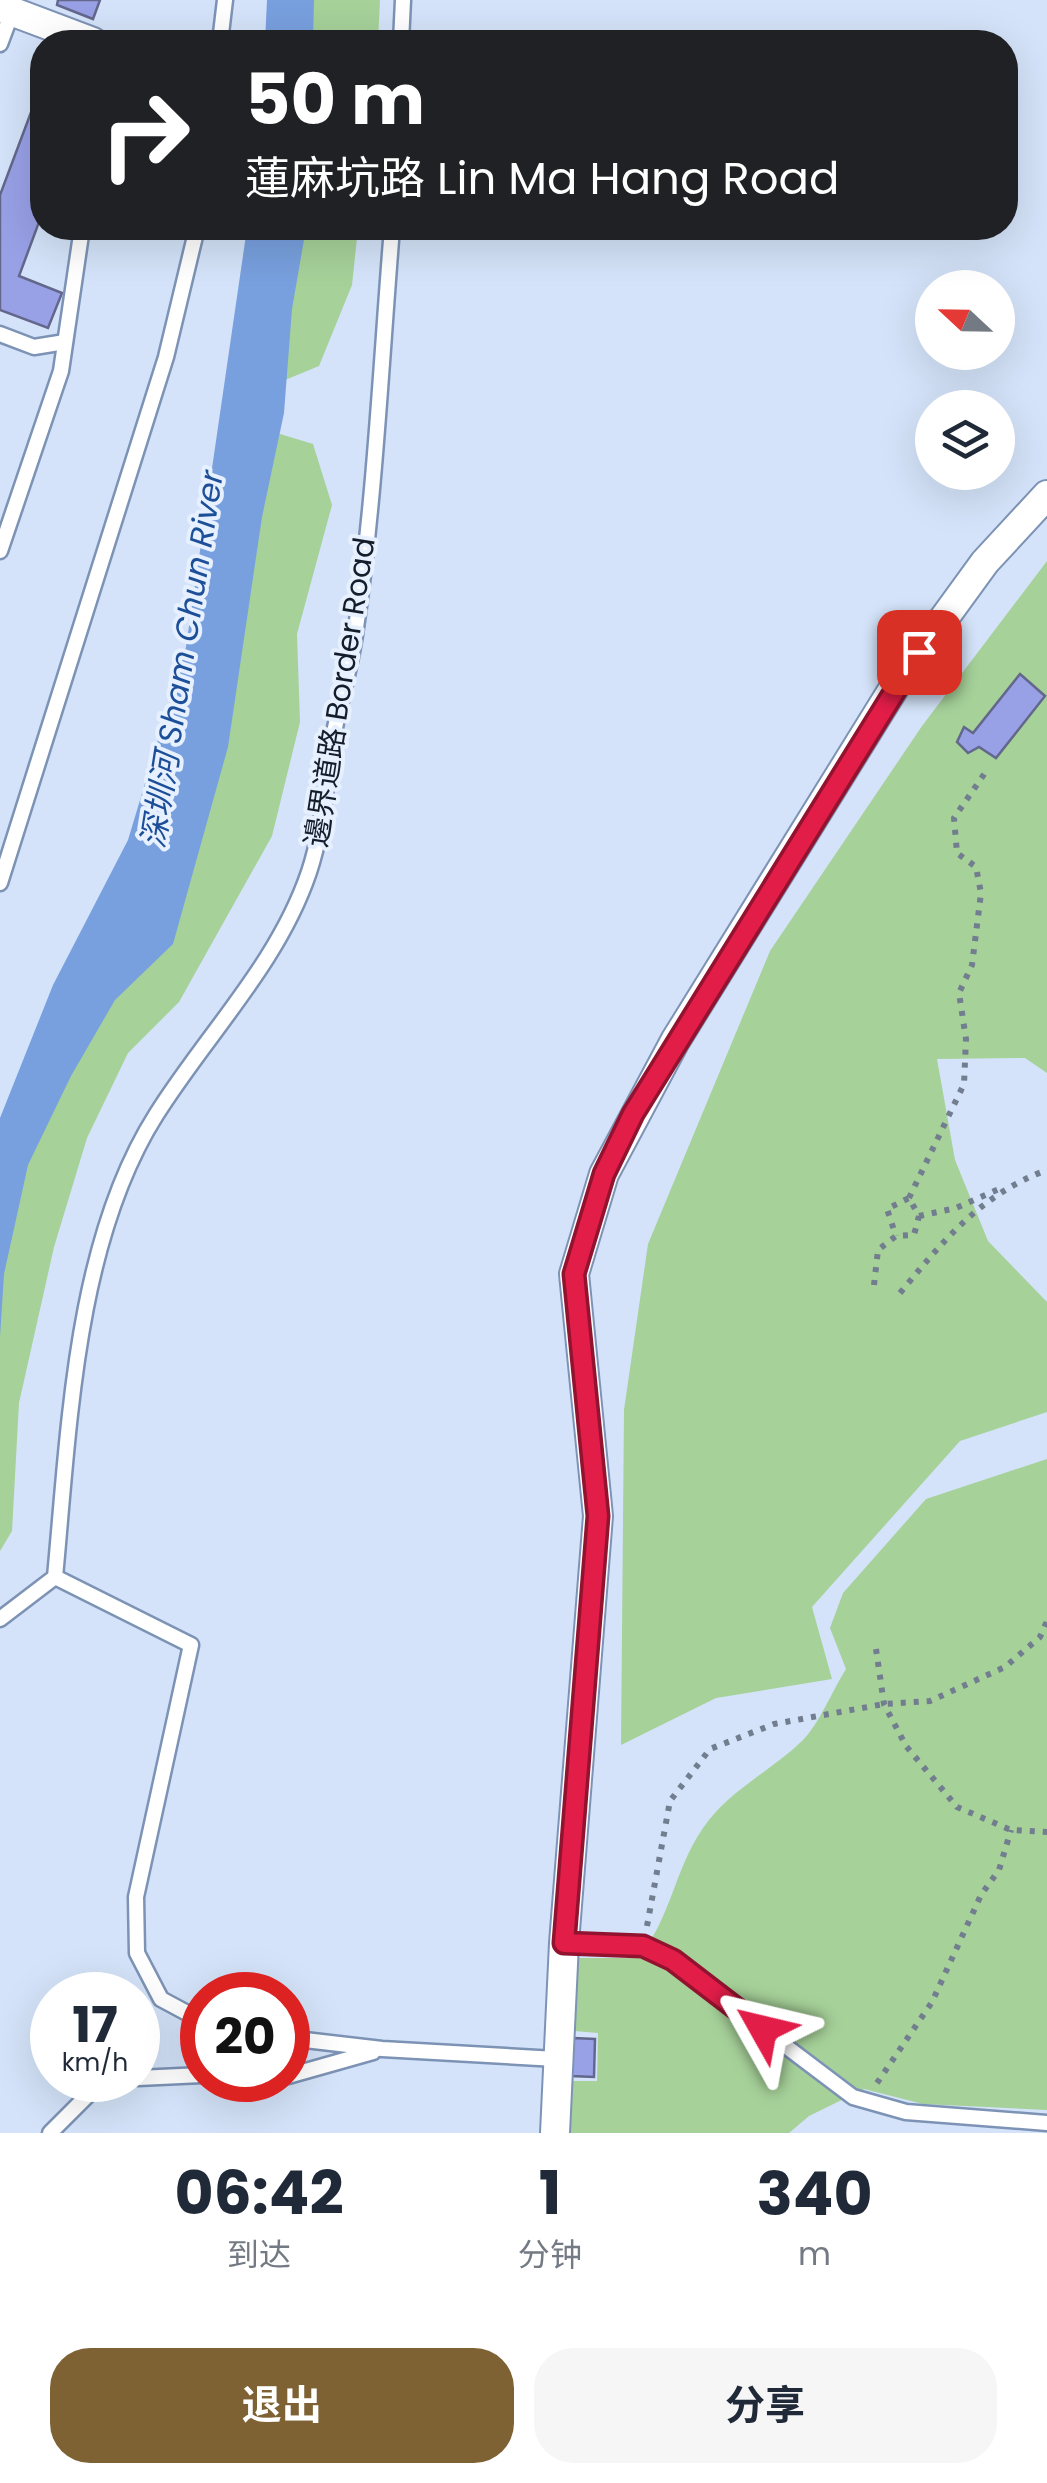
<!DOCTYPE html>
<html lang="zh">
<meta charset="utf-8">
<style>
body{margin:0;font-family:Poppins,"Noto Sans SC",sans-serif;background:#f6f6f7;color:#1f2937;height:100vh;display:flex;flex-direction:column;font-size:38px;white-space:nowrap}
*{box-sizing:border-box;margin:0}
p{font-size:32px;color:#747a83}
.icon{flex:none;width:55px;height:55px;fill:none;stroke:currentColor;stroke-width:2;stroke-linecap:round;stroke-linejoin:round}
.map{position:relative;height:2133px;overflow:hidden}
.sheet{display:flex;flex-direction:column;background:#fff;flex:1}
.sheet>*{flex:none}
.banner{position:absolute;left:30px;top:30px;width:988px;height:210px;border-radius:40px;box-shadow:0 10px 40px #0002;background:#202124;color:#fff;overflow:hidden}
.needle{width:65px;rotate:292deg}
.controls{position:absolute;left:915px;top:270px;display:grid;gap:20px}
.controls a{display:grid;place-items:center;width:100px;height:100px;border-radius:50%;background:#fff;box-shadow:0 10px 40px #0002;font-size:50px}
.speed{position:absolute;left:30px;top:1972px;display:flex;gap:20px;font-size:50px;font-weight:700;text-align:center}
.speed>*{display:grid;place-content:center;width:130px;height:130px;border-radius:50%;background:#fff;box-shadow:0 10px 40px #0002;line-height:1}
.speed small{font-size:25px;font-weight:400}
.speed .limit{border:15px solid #d22;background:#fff;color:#111}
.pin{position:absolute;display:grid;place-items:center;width:85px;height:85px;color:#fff;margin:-42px;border-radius:20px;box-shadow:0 5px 15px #0006}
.me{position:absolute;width:110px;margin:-55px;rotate:307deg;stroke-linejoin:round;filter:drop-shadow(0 0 8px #0008)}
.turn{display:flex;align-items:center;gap:35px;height:210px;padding:0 50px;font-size:45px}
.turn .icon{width:130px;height:130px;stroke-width:2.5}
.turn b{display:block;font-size:70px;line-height:85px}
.eta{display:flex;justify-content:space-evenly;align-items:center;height:170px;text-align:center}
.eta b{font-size:60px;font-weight:700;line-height:70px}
.primary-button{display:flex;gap:20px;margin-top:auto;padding:20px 50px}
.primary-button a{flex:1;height:115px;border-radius:40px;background:#7e6234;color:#fff;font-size:40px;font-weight:700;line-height:115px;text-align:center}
.primary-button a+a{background:#f6f6f7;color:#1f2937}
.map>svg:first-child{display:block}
</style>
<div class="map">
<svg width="1047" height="2133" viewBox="0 0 1047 2133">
<rect width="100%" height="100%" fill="#d4e3f9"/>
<g fill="#a6d199">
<polygon points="308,0 380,0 378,42 307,42"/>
<polygon points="293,228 358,228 352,285 319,366 268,387"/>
<polygon points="267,430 313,444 332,505 297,634 300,722 272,836 179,1002 128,1053 87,1138 54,1247 19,1403 12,1531 0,1551 0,1177 115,963"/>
<polygon points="1047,561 1047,1073 1025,1058 937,1059 955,1160 988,1241 1047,1302 1047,1412 960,1441 812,1607 832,1679 716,1698 621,1745 624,1410 648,1244 770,951 922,726"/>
<path d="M1047,1459V2110L923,2104L864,2089L809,2116L789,2133H569L571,2081H597L598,2033L574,2031L576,1958H638C671,1919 674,1870 703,1828C729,1790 770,1772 802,1741C820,1723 832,1691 846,1669L830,1628L843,1593L926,1499Z"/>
</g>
<g fill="#78a0de">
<polygon points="267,0 314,0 313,42 265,42"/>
<polygon points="247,228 306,228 292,309 284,413 262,517 228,747 173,944 115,1000 71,1076 28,1165 4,1274 0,1337 0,1118 53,985 128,840 186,647"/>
</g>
<g fill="#98a0e6" stroke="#63678b" stroke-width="2.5">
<polygon points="58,0 100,0 93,19 57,5"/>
<polygon points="42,83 42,214 19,276 62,293 48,328 0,310 0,195"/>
<polygon points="1020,674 1045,696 996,758 979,747 968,753 957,742 964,727 973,733"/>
<polygon points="573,2038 595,2039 594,2077 571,2076"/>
</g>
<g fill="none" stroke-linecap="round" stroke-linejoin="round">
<defs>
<g id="lane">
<polyline points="220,42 225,0"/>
<polyline points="401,42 403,0"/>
<polyline points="0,44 12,12"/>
<polyline points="0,334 34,347 65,342"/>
<polyline points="0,551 61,371 82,228"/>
<polyline points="0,883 166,357 197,228"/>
<polyline points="55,1577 191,1645 136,1897 137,1953 161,1999 202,2021"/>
<path d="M0,1619L55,1577C69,1429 75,1243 156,1115C206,1035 278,964 309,872C324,827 325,784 333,738C339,704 350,670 355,635C375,500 381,363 392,228"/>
<polyline points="564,1943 643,1946 673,1961 853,2097 906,2112 1047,2123"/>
<polyline points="288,2038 382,2049 556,2059"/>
<polyline points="288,2076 373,2052"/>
<polyline points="138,2078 202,2075"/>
<polyline points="50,2133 100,2083 120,2080"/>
</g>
<g id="street">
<polyline points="0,7 93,42"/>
<polyline points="555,2133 564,1943 598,1516 574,1274 604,1174 675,1041 897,683 985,562 1047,495"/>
</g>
</defs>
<use href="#lane" stroke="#7d93b5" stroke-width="19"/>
<use href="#street" stroke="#7d93b5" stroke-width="32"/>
<g stroke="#727d8f" stroke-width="6" stroke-dasharray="5 8" stroke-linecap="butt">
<polyline points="909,1198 964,1084 966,1039 959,993 972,965 981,893 976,867 957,853 954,818 987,770"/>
<polyline points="919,1216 956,1208 1001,1188"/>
<polyline points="874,1285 878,1250 896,1236 914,1235 919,1216 909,1198 887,1209 896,1236"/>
<path d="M900,1293C943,1241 981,1194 1047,1170"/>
<polyline points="876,1649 884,1704 906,1746 957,1807 1011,1830 1047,1832"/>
<polyline points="647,1926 670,1801 710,1749 774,1724 884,1704 930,1701 1005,1667 1040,1637 1047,1621"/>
<polyline points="877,2083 932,2002 981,1895 999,1870 1011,1830"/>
</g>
<use href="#lane" stroke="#fff" stroke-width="14"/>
<use href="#street" stroke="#fff" stroke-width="28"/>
</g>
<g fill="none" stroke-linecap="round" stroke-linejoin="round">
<defs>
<polyline id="route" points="763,2029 673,1960 643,1946 564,1943 598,1516 574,1274 604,1174 633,1114 919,652"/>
</defs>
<use href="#route" stroke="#92132f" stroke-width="25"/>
<use href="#route" stroke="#e11d48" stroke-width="18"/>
</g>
<g text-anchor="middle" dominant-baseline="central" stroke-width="8" stroke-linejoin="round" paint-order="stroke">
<g font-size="30" fill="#141d2a" stroke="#e6f0ff">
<text transform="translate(340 692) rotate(-81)">邊界道路 Border Road</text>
</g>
<g font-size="32" font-style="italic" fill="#1d4e98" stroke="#e6f0ff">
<text transform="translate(182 659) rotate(-81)">深圳河 Sham Chun River</text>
</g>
</g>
</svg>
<div class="controls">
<a><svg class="needle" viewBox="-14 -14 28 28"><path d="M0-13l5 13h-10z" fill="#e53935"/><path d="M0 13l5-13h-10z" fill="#747a83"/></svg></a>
<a><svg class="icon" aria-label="layers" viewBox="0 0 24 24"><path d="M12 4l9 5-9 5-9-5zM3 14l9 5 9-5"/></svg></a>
</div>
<div class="speed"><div>17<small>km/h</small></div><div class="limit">20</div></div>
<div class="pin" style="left:919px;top:652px;background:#d93025"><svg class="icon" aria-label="arrive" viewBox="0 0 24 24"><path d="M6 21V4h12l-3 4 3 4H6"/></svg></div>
<svg class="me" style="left:763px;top:2029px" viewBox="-20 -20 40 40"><path d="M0-17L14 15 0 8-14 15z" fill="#e11d48" stroke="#fff" stroke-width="4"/></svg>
<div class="banner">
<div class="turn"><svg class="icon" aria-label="right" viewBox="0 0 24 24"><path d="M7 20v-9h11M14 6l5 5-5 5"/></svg><div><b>50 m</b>蓮麻坑路 Lin Ma Hang Road</div></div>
</div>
</div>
<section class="sheet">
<div class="eta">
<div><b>06:42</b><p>到达</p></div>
<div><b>1</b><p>分钟</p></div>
<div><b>340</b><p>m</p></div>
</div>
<div class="primary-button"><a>退出</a><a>分享</a></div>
</section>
